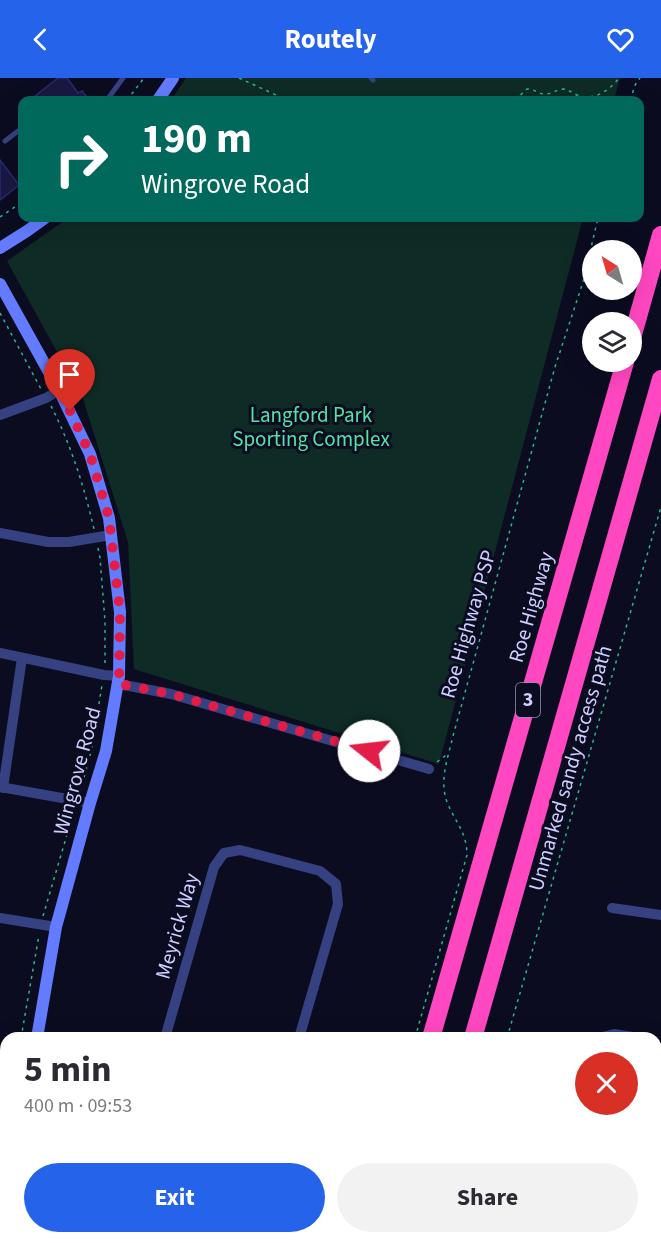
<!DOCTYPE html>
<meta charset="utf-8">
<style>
body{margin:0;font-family:"Source Sans 3",sans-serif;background:#f2f2f3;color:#2b2b33;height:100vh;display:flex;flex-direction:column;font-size:22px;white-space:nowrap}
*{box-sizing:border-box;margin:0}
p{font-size:20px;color:#7c7c81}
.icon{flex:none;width:33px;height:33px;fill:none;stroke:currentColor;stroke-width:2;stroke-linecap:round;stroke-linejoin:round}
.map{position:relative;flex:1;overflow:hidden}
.details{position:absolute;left:0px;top:954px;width:662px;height:212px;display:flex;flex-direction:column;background:#fff;border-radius:18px 18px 0 0;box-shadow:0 6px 24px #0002}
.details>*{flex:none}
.hud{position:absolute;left:18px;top:18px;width:626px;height:126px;border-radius:12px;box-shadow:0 6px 24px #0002;background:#00695c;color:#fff;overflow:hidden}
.needle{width:39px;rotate:323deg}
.buttons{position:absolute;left:582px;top:162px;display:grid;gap:12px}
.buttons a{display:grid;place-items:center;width:60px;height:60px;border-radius:50%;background:#fff;box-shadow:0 6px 24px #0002;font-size:30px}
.pin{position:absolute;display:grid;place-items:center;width:51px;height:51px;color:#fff;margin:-62px -26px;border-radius:50% 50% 50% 0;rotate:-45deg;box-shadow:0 0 6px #0007}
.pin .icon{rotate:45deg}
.me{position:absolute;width:66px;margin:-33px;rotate:286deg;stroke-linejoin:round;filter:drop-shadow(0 0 4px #0008)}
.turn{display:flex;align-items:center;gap:21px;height:126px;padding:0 24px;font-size:27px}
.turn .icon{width:78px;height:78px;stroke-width:2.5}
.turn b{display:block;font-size:42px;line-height:51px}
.round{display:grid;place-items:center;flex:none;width:63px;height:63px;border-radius:32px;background:#f2f2f3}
.overview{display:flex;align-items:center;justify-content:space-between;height:102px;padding:0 24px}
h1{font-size:36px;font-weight:700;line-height:45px}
.action{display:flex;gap:12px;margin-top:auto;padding:12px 24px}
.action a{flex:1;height:69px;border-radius:36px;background:#2563eb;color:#fff;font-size:24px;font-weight:700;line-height:69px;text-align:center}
.action a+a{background:#f2f2f3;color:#2b2b33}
header{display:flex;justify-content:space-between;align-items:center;height:78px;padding:0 24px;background:#2563eb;color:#fff;font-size:27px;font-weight:700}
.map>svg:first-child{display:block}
</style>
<header><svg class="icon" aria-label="back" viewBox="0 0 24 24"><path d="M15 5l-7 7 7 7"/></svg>Routely<svg class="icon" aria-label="heart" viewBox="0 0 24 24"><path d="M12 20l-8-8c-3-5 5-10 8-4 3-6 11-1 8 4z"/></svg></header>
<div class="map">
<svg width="661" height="1165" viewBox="0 0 661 1165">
<rect width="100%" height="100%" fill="#0c0c21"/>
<g fill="#0f2b25">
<polygon points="186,0 620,0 614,22 171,22"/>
<polygon points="68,140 583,140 439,686 134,591 128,464 83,321 7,183"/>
<polygon points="656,985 661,988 661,1044 656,1044"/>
</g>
<g fill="#191842" stroke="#2a296f" stroke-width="1.5">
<polygon points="58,0 67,0 78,15 82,13 89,22 30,22"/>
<polygon points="0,82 19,107 0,122"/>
</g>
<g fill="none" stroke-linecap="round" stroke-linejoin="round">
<g stroke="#2ab593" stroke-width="1.5" stroke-dasharray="3 4.5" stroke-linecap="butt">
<polyline points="239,0 287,22"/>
<polyline points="127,22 144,0"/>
<path d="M515,22L527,11C535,11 538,16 545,16C552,16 557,11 564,11C569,12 572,15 577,17C594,23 609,13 619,0"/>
<polyline points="630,22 636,5 640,0"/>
<polyline points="0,139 22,124"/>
<polyline points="0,235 41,311"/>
<path d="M51,328C71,367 84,408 94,451"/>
<polyline points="98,470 100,480 105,543 105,588"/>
<polyline points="437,684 449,675"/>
<polyline points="80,714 92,670 102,607"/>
<polyline points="43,838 74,733"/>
<polyline points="21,960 39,857"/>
<path d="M415,960L467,777C467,754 455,744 447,724C439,702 448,680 453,658L555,289L583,204L598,140"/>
<polyline points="507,960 661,429"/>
<polyline points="5,1095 1,1082 6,1052"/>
<polyline points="327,1160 353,1164"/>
<polyline points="455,1160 457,1165"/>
</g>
<g stroke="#364181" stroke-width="5">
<polyline points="371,0 373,2"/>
<polyline points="107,22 123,0"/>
<polyline points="5,63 22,50"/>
</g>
<g stroke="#364181" stroke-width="10">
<polyline points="0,337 46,320 59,312"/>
<polyline points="0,455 48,464 69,464 111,457"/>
<polyline points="0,575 104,597 119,598"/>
<polyline points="119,606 171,616 429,691"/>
<polyline points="0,709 90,725"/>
<polyline points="3,710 22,580"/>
<polyline points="612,830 661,837"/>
<polyline points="0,840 56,849"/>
<polyline points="165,960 214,789 224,775 240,772 320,793 336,806 338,826 299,960"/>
<polyline points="598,960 614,956 639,960"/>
<polyline points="268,1160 268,1165"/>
<polyline points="561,1165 562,1160"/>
</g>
<g stroke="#637cff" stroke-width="12">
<polyline points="158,22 173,0"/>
<polyline points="0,170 27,153 45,140"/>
<polyline points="0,206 59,312 90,376 109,440 120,534 119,598 106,673 90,725 56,849 37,960"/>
<polyline points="0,1105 6,1106"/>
</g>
<g stroke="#ff47c1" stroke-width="18">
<polyline points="632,260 661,157"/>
<polyline points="431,960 625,284"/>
<polyline points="473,960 661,301"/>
<polyline points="367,1165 369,1160"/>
<polyline points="410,1165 412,1160"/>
</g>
</g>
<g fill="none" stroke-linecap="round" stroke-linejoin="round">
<polyline stroke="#e11d48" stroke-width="10" stroke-dasharray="0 18" points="70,333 90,376 109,440 120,534 119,606 171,616 369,673"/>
</g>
<g text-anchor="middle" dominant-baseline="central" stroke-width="6" stroke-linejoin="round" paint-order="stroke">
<rect fill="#0c0c21" stroke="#9294bc" stroke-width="1.5" x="516" y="605" width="24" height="34" rx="4.5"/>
<g font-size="20" font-weight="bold" fill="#cccfff">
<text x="528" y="622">3</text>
</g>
<g font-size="21" fill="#55e2a5" stroke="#0c0c21">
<text x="311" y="337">Langford Park<tspan x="311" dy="24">Sporting Complex</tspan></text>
</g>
<g font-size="21" fill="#cccfff" stroke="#0c0c21">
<text transform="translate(531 529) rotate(-74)">Roe Highway</text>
<text transform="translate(468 546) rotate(-74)">Roe Highway PSP</text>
<text transform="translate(570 690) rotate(-74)">Unmarked sandy access path</text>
<text transform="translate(77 693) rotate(-75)">Wingrove Road</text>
<text transform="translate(177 848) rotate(-74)">Meyrick Way</text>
</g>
</g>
</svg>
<div class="buttons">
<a><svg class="needle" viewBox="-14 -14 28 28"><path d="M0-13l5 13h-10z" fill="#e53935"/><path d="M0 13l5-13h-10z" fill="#7c7c81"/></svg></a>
<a><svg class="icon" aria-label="layers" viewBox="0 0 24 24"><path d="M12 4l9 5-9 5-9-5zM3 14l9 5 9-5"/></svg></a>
</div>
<div class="pin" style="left:70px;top:333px;background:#d93025"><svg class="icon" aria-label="arrive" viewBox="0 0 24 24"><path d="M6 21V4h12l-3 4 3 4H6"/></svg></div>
<svg class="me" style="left:369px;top:673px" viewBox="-20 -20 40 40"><circle r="19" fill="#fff"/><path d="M0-13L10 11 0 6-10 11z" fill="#e11d48"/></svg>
<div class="hud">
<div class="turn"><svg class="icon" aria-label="right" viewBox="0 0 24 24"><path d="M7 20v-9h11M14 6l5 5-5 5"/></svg><div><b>190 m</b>Wingrove Road</div></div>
</div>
<section class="details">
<div class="overview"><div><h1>5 min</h1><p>400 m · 09:53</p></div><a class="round" style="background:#d93025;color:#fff"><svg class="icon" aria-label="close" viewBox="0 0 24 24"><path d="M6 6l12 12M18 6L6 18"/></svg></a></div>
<div class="action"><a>Exit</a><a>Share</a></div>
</section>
</div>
